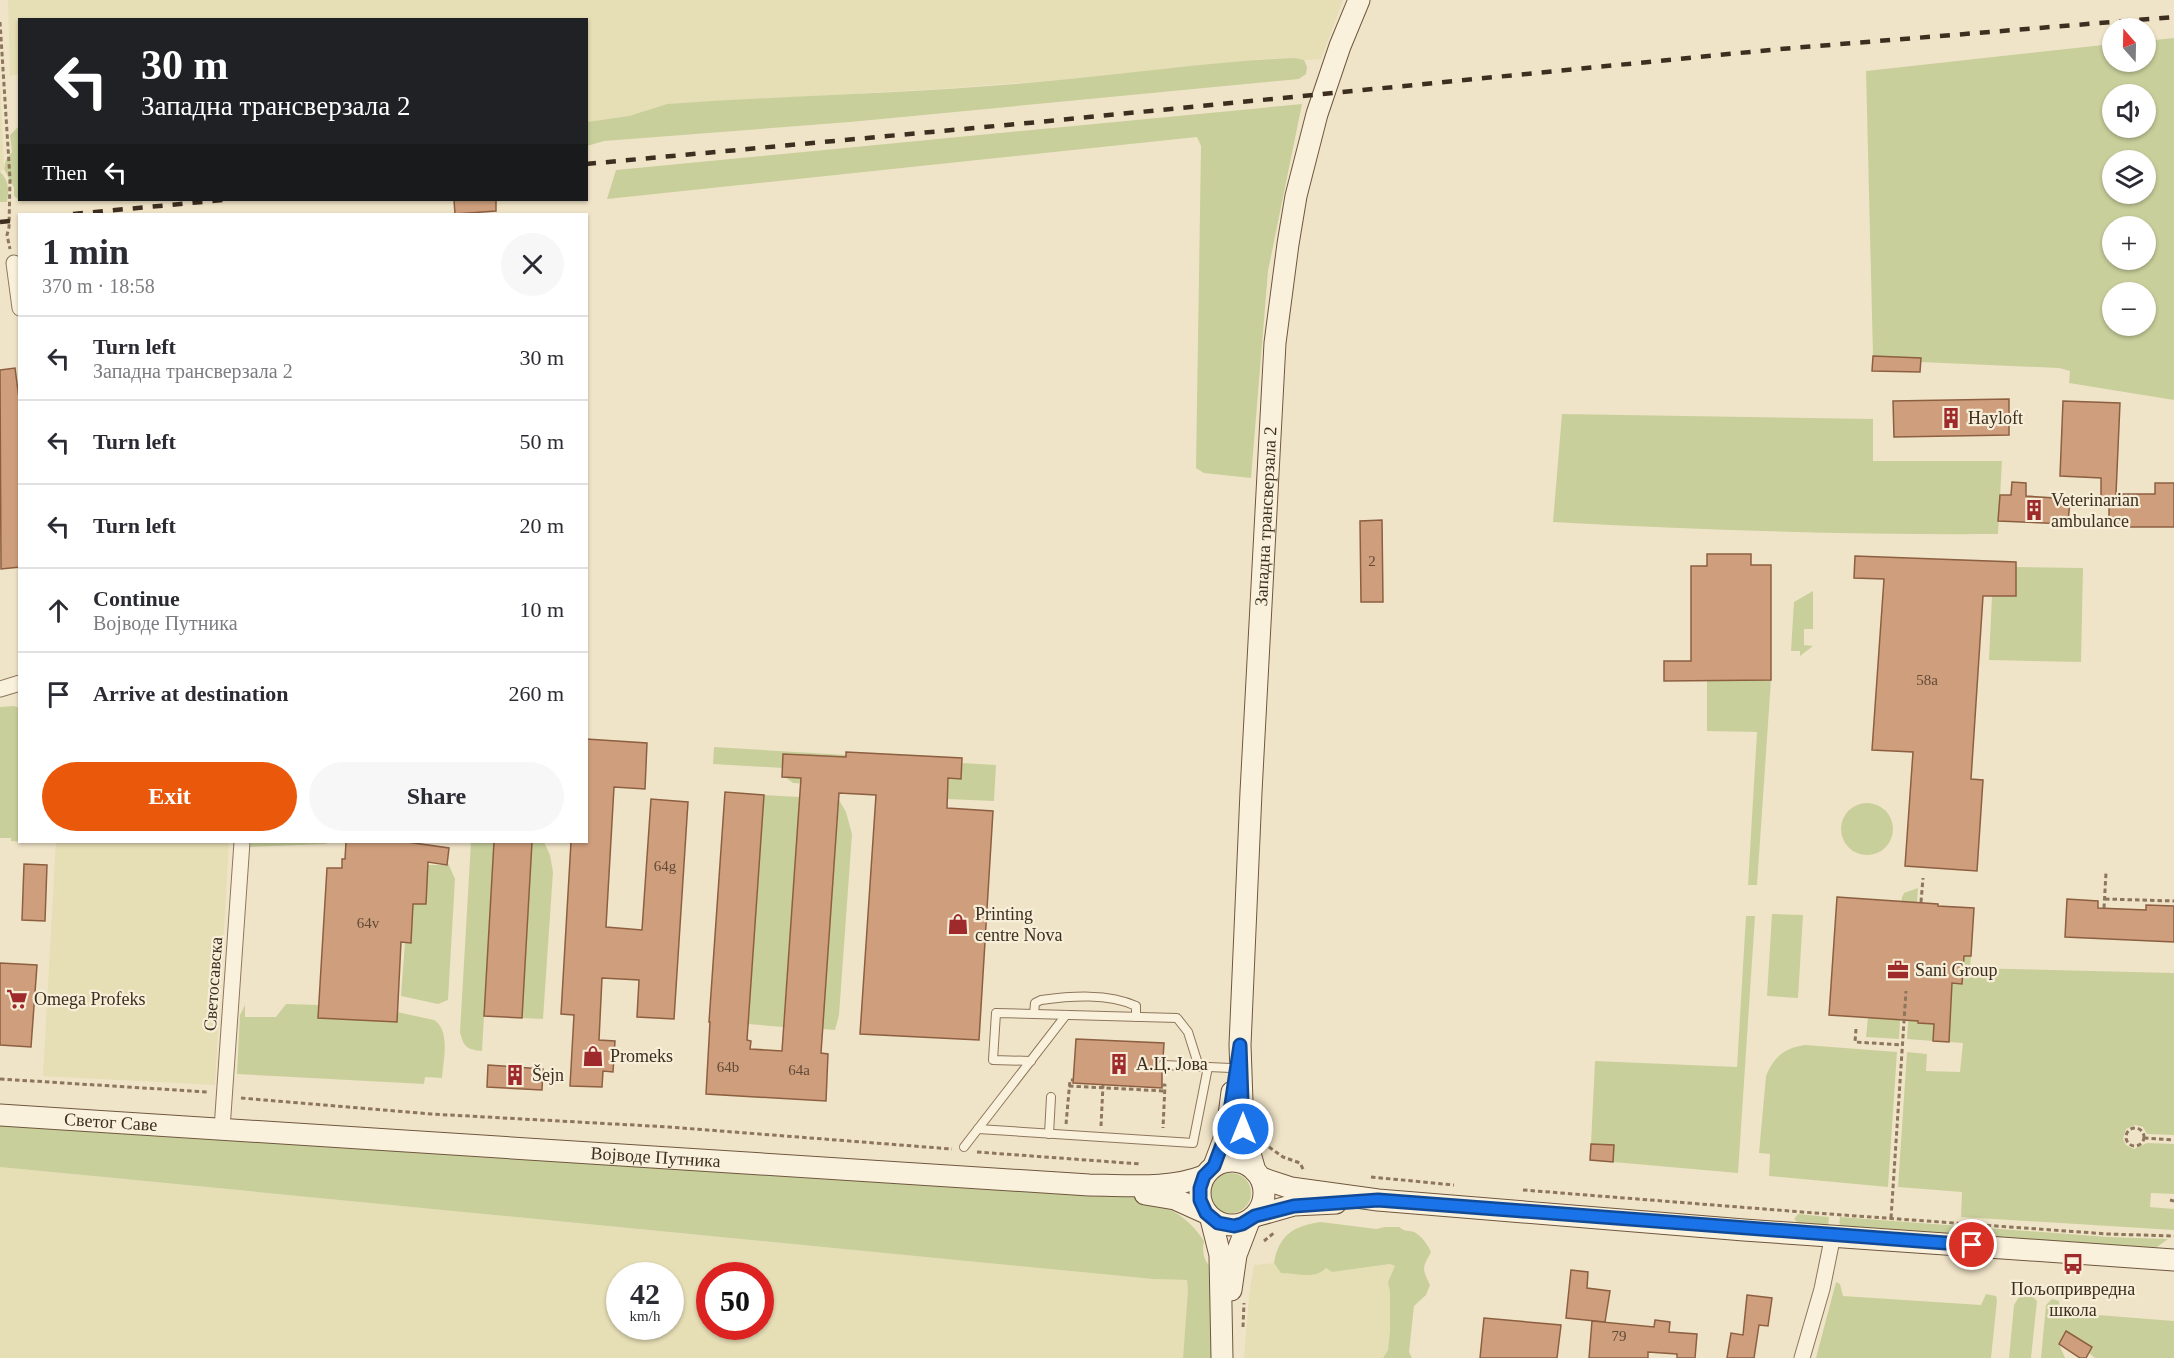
<!DOCTYPE html>
<meta charset="utf-8">
<style>
body{margin:0;font-family:Georgia,serif;background:#f7f7f7;color:#2b2b33;height:100vh;display:flex;flex-direction:column;font-size:22px;white-space:nowrap}
*{box-sizing:border-box;margin:0}
p{font-size:20px;color:#7c7c81}
.icon{flex:none;width:33px;height:33px;fill:none;stroke:currentColor;stroke-width:2;stroke-linecap:round;stroke-linejoin:round}
.map{position:relative;flex:1;overflow:hidden}
.drawer{position:absolute;left:18px;top:213px;width:570px;height:630px;display:flex;flex-direction:column;background:#fff;border-radius:0px;box-shadow:0 2px 4px #0004}
.drawer>*{flex:none}
.top-card{position:absolute;left:18px;top:18px;width:570px;height:183px;border-radius:0px;box-shadow:0 2px 4px #0004;background:#202124;color:#fff;overflow:hidden}
.needle{width:39px;rotate:340deg}
.buttons{position:absolute;left:2102px;top:18px;display:grid;gap:12px}
.buttons a{display:grid;place-items:center;width:54px;height:54px;border-radius:50%;background:#fff;box-shadow:0 2px 4px #0004;font-size:30px}
.speed{position:absolute;left:606px;top:1262px;display:flex;gap:12px;font-size:30px;font-weight:700;text-align:center}
.speed>*{display:grid;place-content:center;width:78px;height:78px;border-radius:50%;background:#fff;box-shadow:0 2px 4px #0004;line-height:1}
.speed small{font-size:15px;font-weight:400}
.speed .limit{border:9px solid #d22;background:#fff;color:#111}
.pin{position:absolute;display:grid;place-items:center;width:51px;height:51px;color:#fff;margin:-26px;border:3px solid #fff;border-radius:50%;box-shadow:0 2px 6px #0007}
.me{position:absolute;width:66px;margin:-33px;rotate:0deg;stroke-linejoin:round;filter:drop-shadow(0 0 4px #0008)}
.turn{display:flex;align-items:center;gap:21px;height:126px;padding:0 24px;font-size:27px}
.turn .icon{width:78px;height:78px;stroke-width:2.5}
.turn b{display:block;font-size:42px;line-height:51px}
.then{display:flex;align-items:center;height:57px;padding:0 24px;background:#0003;gap:12px;font-size:22px}
.round{display:grid;place-items:center;flex:none;width:63px;height:63px;border-radius:32px;background:#f7f7f7}
.overview{display:flex;align-items:center;justify-content:space-between;height:102px;padding:0 24px}
h1{font-size:36px;font-weight:800;line-height:45px}
.primary-button{display:flex;gap:12px;margin-top:auto;padding:12px 24px}
.primary-button a{flex:1;height:69px;border-radius:36px;background:#ea580c;color:#fff;font-size:24px;font-weight:800;line-height:69px;text-align:center}
.primary-button a+a{background:#f7f7f7;color:#2b2b33}
ul{padding:0;list-style:none}
li{display:flex;align-items:center;gap:18px;height:84px;padding:0 24px;border-top:2px solid #e1e1e2}
li div{flex:1}
li b{display:block;font-size:22px}
li em{font-style:normal}
.map>svg:first-child{display:block}
</style>
<div class="map">
<svg width="2174" height="1358" viewBox="0 0 2174 1358">
<rect width="100%" height="100%" fill="#f0e4c8"/>
<g fill="#e6deb5" fill-rule="evenodd">
<polygon points="8,0 1343,0 1321,59 1304,60 1295,58 1261,59 1059,80 939,89 667,104 629,116 587,122 586,20 20,20 19,74 10,76"/>
<polygon points="0,79 4,167 1,172 0,172"/>
<polygon points="56,842 229,842 215,1085 43,1076"/>
<path d="M0,1167L1152,1279L1187,1280L1188,1290L1183,1358H0ZM620,1275H670V1326H620ZM710,1275H760V1326H710Z"/>
<polygon points="1274,1263 1282,1273 1301,1273 1326,1268 1332,1272 1391,1264 1395,1266 1388,1282 1390,1292 1390,1331 1388,1350 1383,1358 1244,1358 1249,1295 1254,1265"/>
</g>
<g fill="#c9cf9b" fill-rule="evenodd">
<path d="M2174,38V400L2069,383L2070,371L2059,368L1921,362L1920,358L1873,356L1866,71L2112,44V62H2145V41ZM2112,94H2145V128H2112ZM2112,160H2145V194H2112ZM2112,226H2145V260H2112ZM2112,292H2145V326H2112Z"/>
<path d="M1295,58L1304,60L1307,67L1306,74L1299,79L850,122L604,141L587,146V122L629,116L667,104C798,95 929,93 1059,80C1138,73 1216,61 1295,58Z"/>
<polygon points="1302,104 1268,271 1251,478 1204,473 1196,468 1201,146 1197,137 607,199 616,170"/>
<polygon points="19,126 20,199 18,199 14,196 14,188 4,169 6,160 12,152 10,135"/>
<path d="M0,172C9,180 9,190 7,202H0Z"/>
<path d="M1562,414L1873,419V461H2002L1998,534C1849,535 1701,530 1553,522Z"/>
<polygon points="2016,567 2083,568 2081,662 1989,660 1992,596 2016,595"/>
<polygon points="1813,591 1813,629 1804,629 1804,645 1813,646 1800,656 1800,651 1791,651 1794,602"/>
<polygon points="1707,680 1771,680 1757,885 1748,885 1757,732 1707,731"/>
<polygon points="14,706 20,708 20,842 53,842 53,843 11,841 11,838 0,838 0,707"/>
<polygon points="714,747 846,755 844,786 793,783 785,777 842,757 784,754 783,768 713,764"/>
<polygon points="962,763 996,765 994,801 947,799 948,778 961,779"/>
<polygon points="764,795 800,797 783,1027 748,1024"/>
<polygon points="839,800 846,812 852,834 839,1015 835,1030 822,1029"/>
<circle cx="1867" cy="829" r="26"/>
<polygon points="251,842 327,842 326,844 250,847"/>
<path d="M471,842H494L482,1051C467,1050 463,1046 460,1032Z"/>
<polygon points="532,842 544,842 550,855 553,872 543,1019 522,1018"/>
<polygon points="447,861 455,879 448,1000 438,1004 401,996 405,942 411,942 413,904 426,904 428,865 446,865"/>
<polygon points="1918,888 1917,902 1904,902 1897,953 1902,897 1904,893"/>
<polygon points="1772,914 1803,915 1798,998 1767,996"/>
<polygon points="1746,916 1755,916 1738,1173 1613,1162 1614,1145 1591,1144 1595,1061 1737,1067"/>
<polygon points="1964,956 1971,956 1970,968 2174,973 2174,1135 2147,1134 2143,1127 2135,1125 2126,1129 2123,1139 2126,1145 2134,1149 2147,1143 2174,1144 2174,1194 2151,1193 2150,1207 2174,1209 2174,1230 1961,1217 1962,1192 1898,1187 1907,1052 1927,1054 1926,1071 1960,1072 1963,1043 1949,1042 1952,983 1962,983"/>
<polygon points="1902,990 1899,1039 1866,1037 1868,1017"/>
<polygon points="1910,991 1920,992 1918,1023 1934,1024 1933,1041 1907,1039"/>
<path d="M286,1004L319,1005L371,1020L397,1022V1012L434,1020C451,1030 443,1062 442,1078L425,1077L424,1084L237,1074L240,1015L245,1005V1017H276Z"/>
<path d="M1805,1045L1897,1052L1888,1187L1769,1176L1770,1154L1759,1153L1766,1076C1774,1057 1784,1048 1805,1045Z"/>
<path d="M0,1119L1139,1196C1167,1206 1188,1216 1204,1241C1200,1264 1212,1262 1213,1276C1215,1303 1212,1331 1212,1358H1183L1188,1290L1187,1280L1153,1279L0,1167Z"/>
<circle cx="1231" cy="1193" r="20"/>
<polygon points="1798,1214 1829,1217 1828,1228 1799,1224 1794,1219"/>
<polygon points="1840,1217 2108,1237 2168,1239 2157,1247 2149,1250 1839,1229"/>
<path d="M1321,1222L1376,1229L1385,1227H1399C1405,1232 1407,1230 1414,1232C1421,1235 1428,1245 1431,1252C1422,1269 1422,1268 1430,1285L1426,1295L1414,1306L1409,1352L1412,1358H1383L1388,1350L1390,1331V1292L1388,1282L1395,1266L1390,1264L1332,1272L1326,1268C1315,1280 1296,1273 1281,1273L1274,1263C1279,1235 1293,1226 1321,1222Z"/>
<polygon points="1836,1282 1840,1284 1843,1296 1981,1305 1986,1294 1996,1296 1997,1300 1991,1358 1816,1358"/>
<polygon points="2024,1295 2033,1297 2037,1301 2031,1358 2009,1358 2014,1305 2019,1297"/>
<polygon points="2052,1299 2059,1301 2060,1312 2174,1321 2174,1358 2095,1358 2089,1353 2092,1348 2066,1332 2059,1344 2065,1358 2041,1358 2046,1305"/>
</g>
<g fill="#cf9f7d" stroke="#8d5f41" stroke-width="1.5">
<polygon points="454,200 496,200 496,211 455,214"/>
<polygon points="1873,356 1921,358 1920,372 1872,371"/>
<polygon points="15,368 20,406 20,567 1,569 0,370"/>
<polygon points="2009,399 2009,435 1894,437 1893,401"/>
<polygon points="2063,401 2120,403 2116,494 2155,494 2155,483 2174,483 2174,527 2109,527 2109,507 2101,507 2101,478 2060,476"/>
<polygon points="2012,482 2026,483 2026,496 2070,499 2068,524 1998,521 2000,495 2011,495"/>
<polygon points="1382,520 1383,602 1361,602 1360,521"/>
<polygon points="1707,554 1751,554 1751,565 1771,565 1771,680 1664,681 1664,661 1691,661 1691,566 1707,566"/>
<polygon points="1855,556 2016,562 2016,596 1983,596 1971,779 1983,780 1977,871 1905,866 1913,752 1872,750 1884,579 1854,578"/>
<polygon points="586,739 647,743 645,789 614,787 606,927 642,930 651,799 688,802 674,1019 637,1017 639,980 602,978 599,1040 615,1041 613,1072 603,1071 602,1087 570,1086 574,1015 561,1014 571,842 586,842"/>
<polygon points="846,752 962,758 961,779 948,778 947,808 993,811 979,1040 860,1034 876,795 839,793 821,1053 828,1054 826,1101 706,1094 710,1022 709,1022 725,792 764,795 747,1040 751,1041 750,1049 782,1051 801,778 782,777 783,754 846,757"/>
<polygon points="346,842 407,842 449,848 447,865 428,862 426,904 413,904 411,943 401,942 397,1022 318,1018 327,868 342,868 342,859 345,859"/>
<polygon points="494,842 532,842 522,1018 484,1016"/>
<polygon points="24,864 47,865 45,921 22,920"/>
<polygon points="1837,897 1938,904 1938,906 1974,908 1971,956 1964,956 1962,984 1952,983 1949,1042 1933,1041 1934,1024 1918,1023 1918,1021 1829,1015"/>
<polygon points="2067,899 2098,901 2098,908 2146,910 2146,905 2174,906 2174,942 2065,937"/>
<polygon points="0,963 37,965 31,1047 0,1045"/>
<polygon points="1076,1039 1164,1043 1163,1059 1157,1064 1158,1068 1162,1071 1162,1088 1073,1083"/>
<polygon points="488,1065 543,1069 542,1090 487,1087"/>
<polygon points="1591,1144 1614,1145 1613,1162 1590,1160"/>
<polygon points="1571,1270 1588,1272 1587,1288 1610,1291 1605,1322 1566,1318"/>
<polygon points="1747,1295 1772,1298 1768,1326 1759,1325 1754,1358 1727,1358 1731,1333 1743,1335"/>
<polygon points="1484,1318 1561,1325 1557,1358 1480,1358"/>
<polygon points="1655,1320 1670,1322 1669,1332 1697,1334 1695,1358 1677,1358 1677,1354 1648,1352 1648,1358 1589,1358 1592,1321 1654,1327"/>
<polygon points="2066,1331 2092,1347 2086,1358 2080,1358 2059,1344"/>
</g>
<g fill="none" stroke-linecap="round" stroke-linejoin="round">
<defs>
<g id="lane">
<path d="M1034,1014L1035,1003L1041,1000C1071,996 1108,993 1136,1006V1017"/>
<polyline points="1031,1061 993,1060 996,1013 1177,1018 1188,1032 1199,1067"/>
<polyline points="1163,1065 1231,1068"/>
<polyline points="978,1129 1193,1143 1208,1067"/>
<polyline points="1049,1134 1051,1097"/>
<polyline points="964,1147 1066,1015"/>
</g>
<g id="street">
<polyline points="14,263 20,308"/>
<polyline points="0,689 20,683"/>
<polyline points="222,1129 242,842"/>
<polyline points="1802,1358 1822,1289 1833,1235"/>
</g>
<g id="secondary">
<path id="s1" d="M0,1115L1089,1185C1126,1185 1169,1190 1204,1176"/>
<circle cx="1232" cy="1193" r="32"/>
<polyline points="1214,1166 1227,1131 1232,1092"/>
<path id="s2" d="M1255,1171L1243,1129L1240,1045L1251,792L1275,343L1288,244L1296,196L1317,114L1340,46L1359,0"/>
<polyline points="1261,1178 1291,1188 1378,1200 1744,1230 2174,1260"/>
<polyline points="1145,1194 1175,1199 1206,1213"/>
<polyline points="1255,1216 1294,1205 1336,1203"/>
<polyline points="1211,1219 1220,1255 1222,1358"/>
<polyline points="1231,1290 1236,1255 1249,1221"/>
</g>
</defs>
<use href="#lane" stroke="#8d765c" stroke-width="10"/>
<use href="#street" stroke="#8d765c" stroke-width="17"/>
<use href="#secondary" stroke="#6f573f" stroke-width="23"/>
<g stroke="#8d765c" stroke-width="3" stroke-dasharray="4.5 3" stroke-linecap="butt">
<polyline points="0,22 10,179 9,227 7,235 10,249"/>
<polyline points="2105,899 2174,901"/>
<polyline points="1921,902 1923,878"/>
<polyline points="2104,908 2106,873"/>
<polyline points="1856,1029 1855,1042 1902,1045"/>
<polyline points="0,1079 208,1092"/>
<polyline points="1162,1085 1165,1085 1163,1128"/>
<polyline points="1069,1086 1165,1091"/>
<polyline points="241,1098 431,1114 669,1127 952,1149"/>
<polyline points="1066,1124 1070,1080 1073,1080"/>
<polyline points="1101,1126 1103,1085"/>
<circle cx="2135" cy="1137" r="9"/>
<polyline points="2144,1138 2174,1140"/>
<polyline points="1269,1147 1283,1157 1300,1163 1304,1171"/>
<polyline points="977,1152 1141,1164"/>
<polyline points="1371,1177 1454,1185"/>
<polyline points="1523,1190 1815,1213 2108,1234 2174,1236"/>
<polyline points="2170,1200 2174,1201"/>
<polyline points="1891,1218 1906,991"/>
<polyline points="1264,1241 1275,1232"/>
<polyline points="1243,1327 1244,1303"/>
</g>
<use href="#lane" stroke="#faf1dc" stroke-width="8"/>
<use href="#street" stroke="#faf1dc" stroke-width="15"/>
<use href="#secondary" stroke="#faf1dc" stroke-width="21"/>
<g stroke="#3d2e20" stroke-width="4.5" stroke-dasharray="10 10" stroke-linecap="butt">
<polyline points="586,164 1028,123 1780,49 2174,17"/>
<polyline points="73,214 223,200"/>
<polyline points="0,222 20,220"/>
</g>
</g>
<g fill="none" stroke-linecap="round" stroke-linejoin="round">
<defs>
<polyline id="route" points="1243,1129 1240,1045 1227,1131 1214,1166 1204,1176 1200,1188 1200,1200 1206,1213 1218,1223 1234,1226 1242,1224 1255,1216 1294,1206 1378,1200 1972,1245"/>
</defs>
<use href="#route" stroke="#114b97" stroke-width="15"/>
<use href="#route" stroke="#1a73e8" stroke-width="10"/>
</g>
<defs>
<symbol id="building-bare" viewBox="-9 -9 18 18"><path d="M-4-6H4V6H1V3H-1V6H-4ZM-2.5-4.3h1.7v1.8h-1.7ZM.8-4.3h1.7v1.8H.8ZM-2.5-1h1.7V.8h-1.7ZM.8-1h1.7V.8H.8Z" fill="#9e2a2b" stroke="#f7eed8" stroke-width="2.5" paint-order="stroke"/></symbol>
<symbol id="shop-bare" viewBox="-9 -9 18 18"><path d="M-5-2.5h2.3a2.7 3.5 0 0 1 5.4 0H5L5.5 6h-11ZM-1.5-2.5h3a1.5 2.3 0 0 0-3 0Z" fill="#9e2a2b" stroke="#f7eed8" stroke-width="2.5" paint-order="stroke"/></symbol>
<symbol id="office-bare" viewBox="-9 -9 18 18"><path d="M-6-3h4V-5.5h4V-3h4V5H-6ZM-1-4.5V-3h2v-1.5ZM-6 0V1H6V0Z" fill="#9e2a2b" stroke="#f7eed8" stroke-width="2.5" paint-order="stroke"/></symbol>
<symbol id="supermarket-bare" viewBox="-9 -9 18 18"><path d="M-6-5.5h2.5l.6 2H6L4.5 2H-2.5L-4.4-4H-6ZM-1.5 3.2a1.3 1.3 0 1 0 .1 0ZM3 3.2a1.3 1.3 0 1 0 .1 0Z" fill="#9e2a2b" stroke="#f7eed8" stroke-width="2.5" paint-order="stroke"/></symbol>
<symbol id="bus-bare" viewBox="-9 -9 18 18"><path d="M-5-6H5V4H4V6H2V4H-2V6H-4V4H-5ZM-3.5-4V0h7V-4ZM-3.5 1.2v1.5H-2V1.2ZM2 1.2v1.5H3.5V1.2Z" fill="#9e2a2b" stroke="#f7eed8" stroke-width="2.5" paint-order="stroke"/></symbol>
</defs>
<g fill-rule="evenodd">
<use href="#building-bare" x="1936" y="403" width="30" height="30"/>
<use href="#building-bare" x="2019" y="495" width="30" height="30"/>
<use href="#shop-bare" x="943" y="909" width="30" height="30"/>
<use href="#office-bare" x="1883" y="955" width="30" height="30"/>
<use href="#supermarket-bare" x="2" y="984" width="30" height="30"/>
<use href="#shop-bare" x="578" y="1041" width="30" height="30"/>
<use href="#building-bare" x="1104" y="1049" width="30" height="30"/>
<use href="#building-bare" x="500" y="1060" width="30" height="30"/>
<use href="#bus-bare" x="2058" y="1249" width="30" height="30"/>
</g>
<g text-anchor="middle" dominant-baseline="central" stroke-width="4.5" stroke-linejoin="round" paint-order="stroke">
<g font-size="15" fill="#624a37">
<text x="1372" y="561">2</text>
<text x="1927" y="680">58a</text>
<text x="665" y="866">64g</text>
<text x="368" y="923">64v</text>
<text x="728" y="1067">64b</text>
<text x="799" y="1070">64a</text>
<text x="1619" y="1336">79</text>
</g>
<g font-size="18" fill="#3d2e20" stroke="#f7eed8" text-anchor="start">
<text x="1968" y="418">Hayloft</text>
<text x="2051" y="500">Veterinarian<tspan x="2051" dy="21">ambulance</tspan></text>
<text x="975" y="914">Printing<tspan x="975" dy="21">centre Nova</tspan></text>
<text x="1915" y="970">Sani Group</text>
<text x="34" y="999">Omega Profeks</text>
<text x="610" y="1056">Promeks</text>
<text x="1136" y="1064">А.Ц. Јова</text>
<text x="532" y="1075">Šejn</text>
<text x="2073" y="1289" text-anchor="middle">Пољопривредна<tspan x="2073" dy="21">школа</tspan></text>
</g>
<g font-size="18" fill="#3d2e20" stroke="#f7eed8">
<text stroke="none"><textPath href="#s2" startOffset="657">Западна трансверзала 2</textPath></text>
<text transform="translate(213 984) rotate(-86)">Светосавска</text>
<text stroke="none"><textPath href="#s1" startOffset="111">Светог Саве</textPath></text>
<text stroke="none"><textPath href="#s1" startOffset="657">Војводе Путника</textPath></text>
</g>
</g>
</svg>
<div class="buttons">
<a><svg class="needle" viewBox="-14 -14 28 28"><path d="M0-13l5 13h-10z" fill="#e53935"/><path d="M0 13l5-13h-10z" fill="#7c7c81"/></svg></a>
<a><svg class="icon" aria-label="sound" viewBox="0 0 24 24"><path d="M4 9h4l5-4v14l-5-4H4zM17 9q2 3 0 6"/></svg></a>
<a><svg class="icon" aria-label="layers" viewBox="0 0 24 24"><path d="M12 4l9 5-9 5-9-5zM3 14l9 5 9-5"/></svg></a>
<a>+</a>
<a>−</a>
</div>
<div class="speed"><div>42<small>km/h</small></div><div class="limit">50</div></div>
<div class="pin" style="left:1972px;top:1245px;background:#d93025"><svg class="icon" aria-label="arrive" viewBox="0 0 24 24"><path d="M6 21V4h12l-3 4 3 4H6"/></svg></div>
<svg class="me" style="left:1243px;top:1129px" viewBox="-20 -20 40 40"><circle r="17" fill="#1a73e8" stroke="#fff" stroke-width="3"/><path d="M0-11L8 9 0 5-8 9z" fill="#fff"/></svg>
<div class="top-card">
<div class="turn"><svg class="icon" aria-label="left" viewBox="0 0 24 24"><path d="M17 20v-9H6M10 6l-5 5 5 5"/></svg><div><b>30 m</b>Западна трансверзала 2</div></div>
<div class="then">Then<svg class="icon" aria-label="left" viewBox="0 0 24 24"><path d="M17 20v-9H6M10 6l-5 5 5 5"/></svg></div>
</div>
<section class="drawer">
<div class="overview"><div><h1>1 min</h1><p>370 m · 18:58</p></div><a class="round"><svg class="icon" aria-label="close" viewBox="0 0 24 24"><path d="M6 6l12 12M18 6L6 18"/></svg></a></div>
<ul>
<li><svg class="icon" aria-label="left" viewBox="0 0 24 24"><path d="M17 20v-9H6M10 6l-5 5 5 5"/></svg><div><b>Turn left</b><p>Западна трансверзала 2</p></div><em>30 m</em></li>
<li><svg class="icon" aria-label="left" viewBox="0 0 24 24"><path d="M17 20v-9H6M10 6l-5 5 5 5"/></svg><div><b>Turn left</b></div><em>50 m</em></li>
<li><svg class="icon" aria-label="left" viewBox="0 0 24 24"><path d="M17 20v-9H6M10 6l-5 5 5 5"/></svg><div><b>Turn left</b></div><em>20 m</em></li>
<li><svg class="icon" aria-label="ahead" viewBox="0 0 24 24"><path d="M12 20V5M6 11l6-6 6 6"/></svg><div><b>Continue</b><p>Војводе Путника</p></div><em>10 m</em></li>
<li><svg class="icon" aria-label="arrive" viewBox="0 0 24 24"><path d="M6 21V4h12l-3 4 3 4H6"/></svg><div><b>Arrive at destination</b></div><em>260 m</em></li>
</ul>
<div class="primary-button"><a>Exit</a><a>Share</a></div>
</section>
</div>
